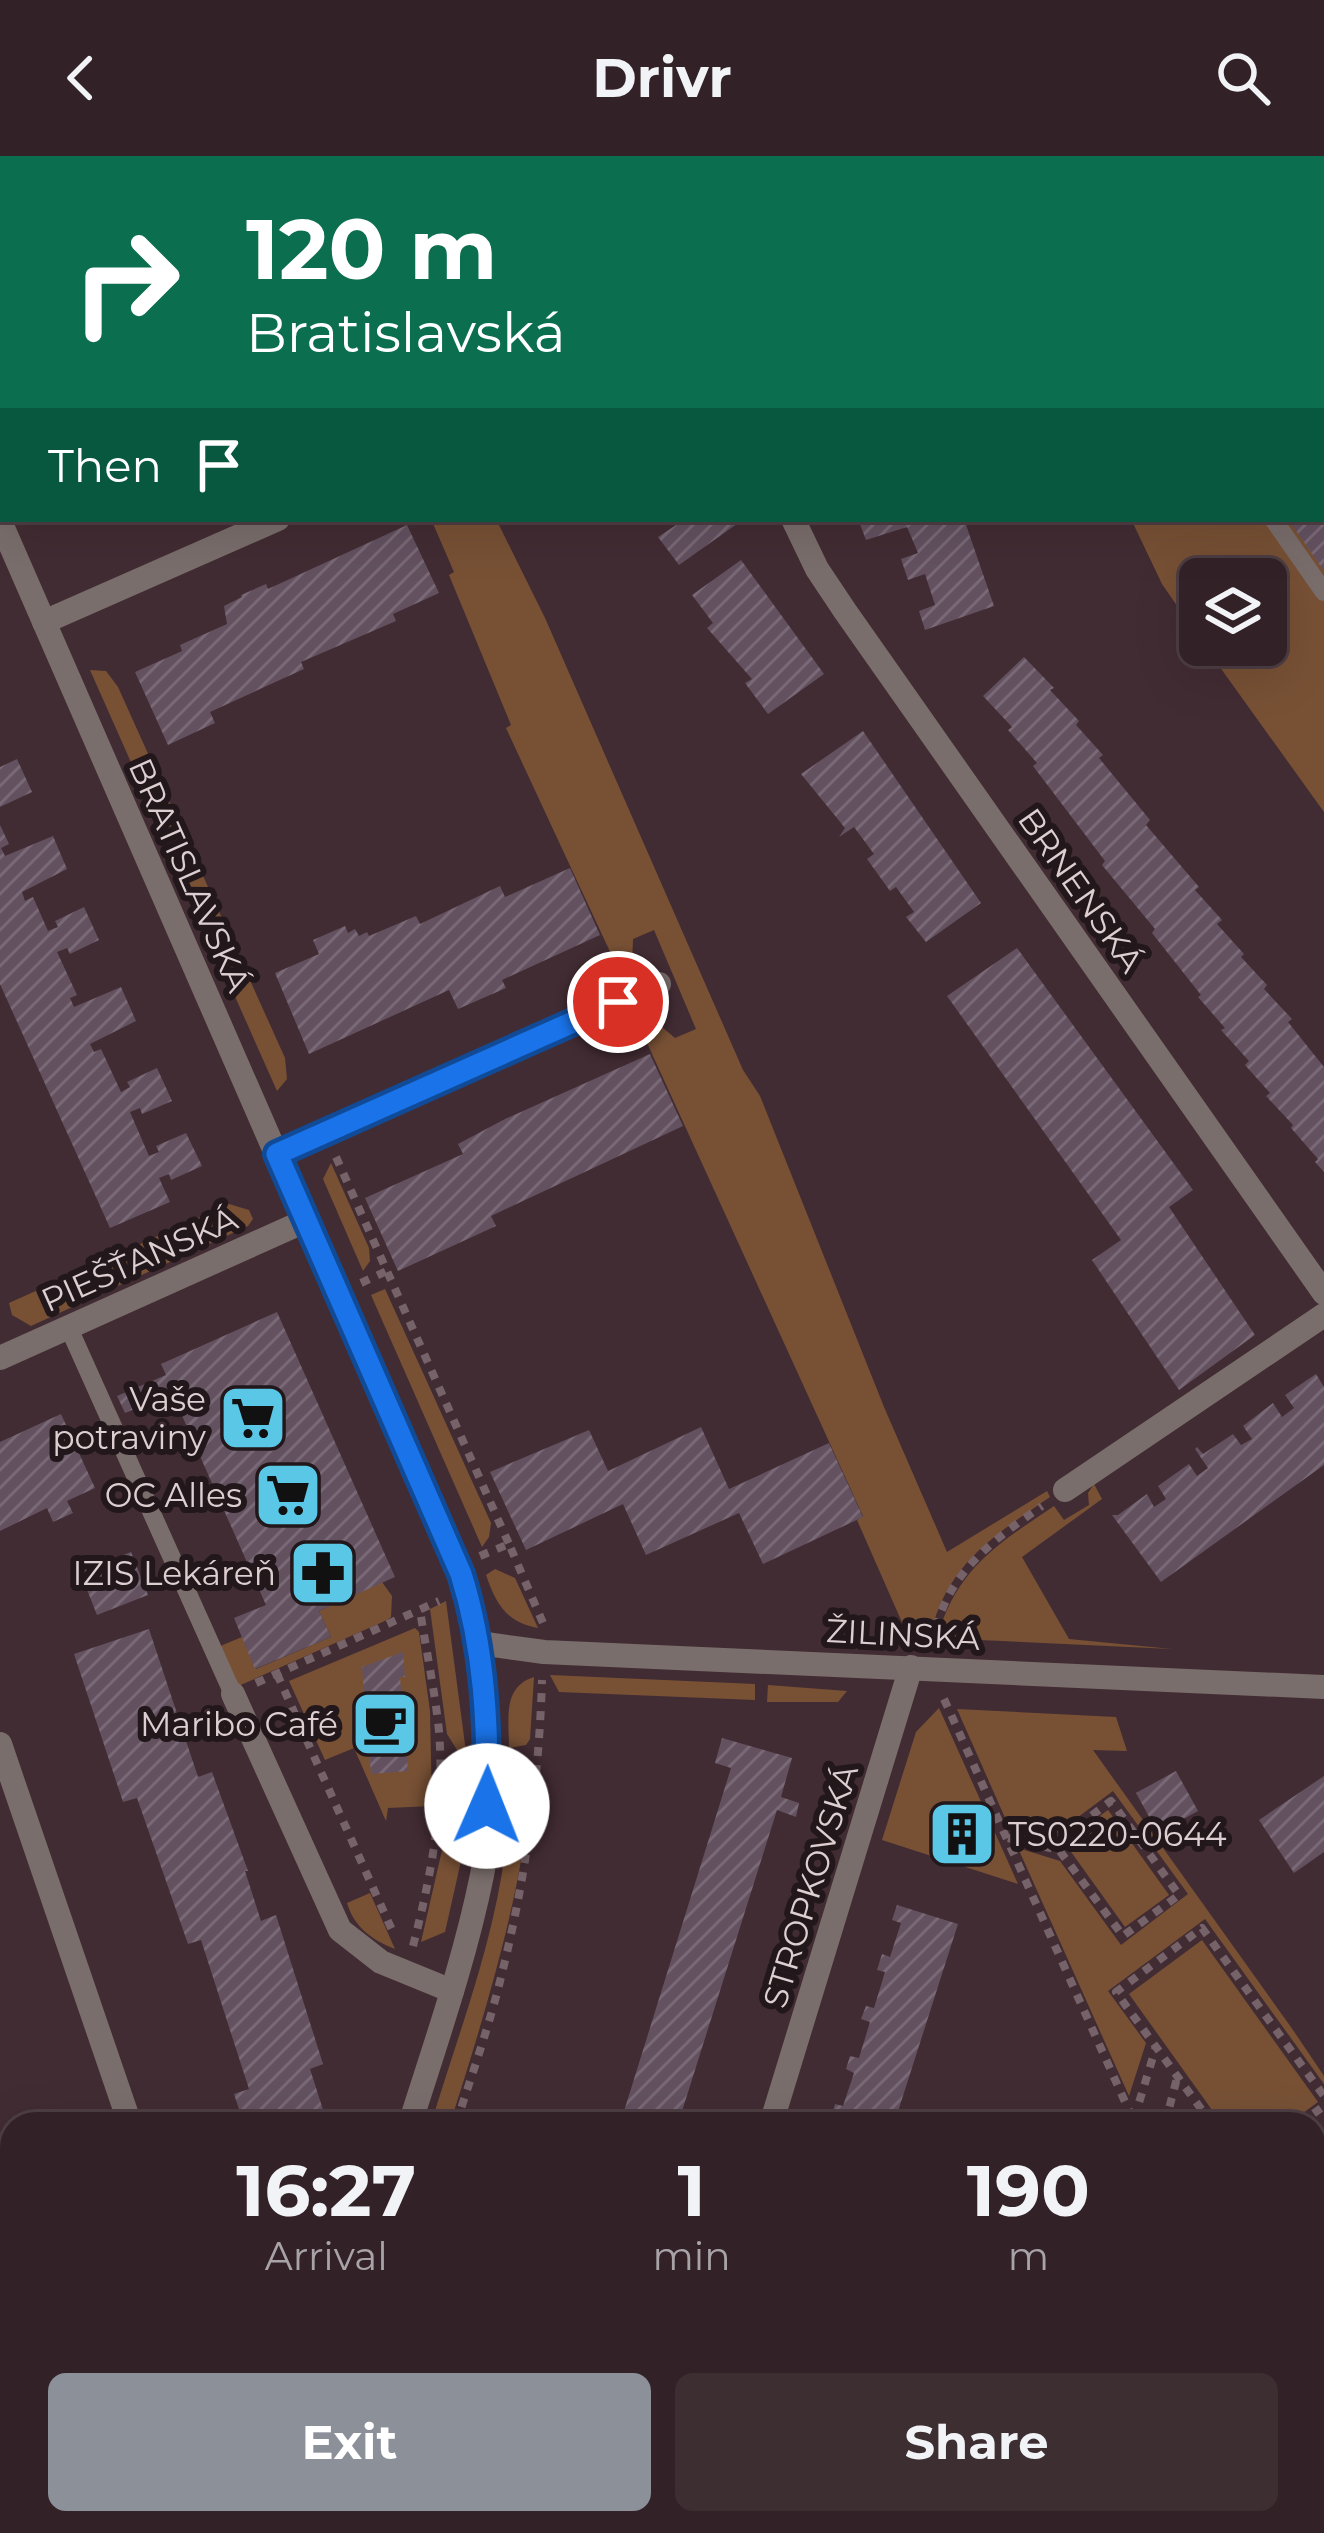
<!DOCTYPE html>
<meta charset="utf-8">
<style>
body{margin:0;font-family:Montserrat,sans-serif;background:#3d2e32;color:#f1f3f6;height:100vh;display:flex;flex-direction:column;font-size:45px;white-space:nowrap}
*{box-sizing:border-box;margin:0}
p{font-size:39px;color:#a8a3a7}
.icon{flex:none;width:66px;height:66px;fill:none;stroke:currentColor;stroke-width:2;stroke-linecap:round;stroke-linejoin:round}
.map{position:relative;flex:1;overflow:hidden}
.panel{position:absolute;left:0px;top:1956px;width:1326px;height:423px;display:flex;flex-direction:column;background:#322126;border-radius:36px 36px 0 0;box-shadow:0 12px 48px #0002,0 0 0 3px #4d3e43}
.panel>*{flex:none}
.guide{position:absolute;left:0px;top:0px;width:1326px;height:366px;box-shadow:0 12px 48px #0002,0 0 0 3px #4d3e43;background:#0b6e4f;color:#fff;overflow:hidden}
.controls{position:absolute;left:1179px;top:402px;display:grid;gap:24px}
.controls a{display:grid;place-items:center;width:108px;height:108px;border-radius:18px;background:#322126;box-shadow:0 12px 48px #0002,0 0 0 3px #4d3e43;font-size:60px}
.pin{position:absolute;display:grid;place-items:center;width:102px;height:102px;color:#fff;margin:-51px;border:6px solid #fff;border-radius:50%;box-shadow:0 3px 12px #0007}
.me{position:absolute;width:132px;margin:-66px;rotate:1deg;stroke-linejoin:round;filter:drop-shadow(0 0 9px #0008)}
.turn{display:flex;align-items:center;gap:42px;height:252px;padding:0 48px;font-size:54px}
.turn .icon{width:156px;height:156px;stroke-width:2.5}
.turn b{display:block;font-size:84px;line-height:102px}
.then{display:flex;align-items:center;height:114px;padding:0 48px;background:#0003;gap:24px;font-size:45px}
.eta{display:flex;justify-content:space-evenly;align-items:center;height:204px;text-align:center}
.eta b{font-size:72px;font-weight:700;line-height:84px}
.cta{display:flex;gap:24px;margin-top:auto;padding:24px 48px}
.cta a{flex:1;height:138px;border-radius:18px;background:#8c9099;color:#fff;font-size:48px;font-weight:700;line-height:138px;text-align:center}
.cta a+a{background:#3d2e32;color:#f1f3f6}
header{display:flex;justify-content:space-between;align-items:center;height:156px;padding:0 48px;background:#322126;font-size:54px;font-weight:700}
.map>svg:first-child{display:block}
</style>
<header><svg class="icon" aria-label="back" viewBox="0 0 24 24"><path d="M15 5l-7 7 7 7"/></svg>Drivr<svg class="icon" aria-label="search" viewBox="0 0 24 24"><circle cx="10" cy="10" r="6"/><path d="M15 15l6 6"/></svg></header>
<div class="map">
<svg width="1324" height="2377" viewBox="0 0 1324 2377">
<defs>
<pattern id="building-hatch" width="6" height="6" patternUnits="userSpaceOnUse" patternTransform="scale(3)"><rect width="6" height="6" fill="#635160"/><path d="M-1 1l2-2M0 6l6-6M5 7l2-2" fill="none" stroke="#796976"/></pattern>
</defs>
<rect width="100%" height="100%" fill="#422c33"/>
<g fill="#785135">
<polygon points="1324,4 1324,656 1204,489 1266,489 1266,423 1200,423 1200,483 1162,428 1131,363 1323,363"/>
<path d="M431,363H496L545,462L743,914L760,940L884,1251L947,1396L1047,1335L1050,1341C992,1381 947,1408 930,1480H908L857,1364L863,1360L637,865L657,867L675,882L696,873L654,774L633,783L632,810L619,815L506,572L511,569L449,419L454,416Z"/>
<polygon points="90,514 106,515 118,531 285,902 287,923 277,935"/>
<polygon points="331,1007 369,1092 370,1105 363,1115 323,1023"/>
<polygon points="229,1048 249,1054 253,1063 248,1070 31,1170 12,1159 9,1147"/>
<polygon points="385,1133 491,1367 489,1381 482,1391 371,1139"/>
<path d="M1094,1328L1102,1343L1022,1401L1069,1483L1172,1493L937,1482C957,1412 998,1388 1054,1350L1064,1364L1089,1349L1088,1337Z"/>
<path d="M495,1413L515,1422L538,1472C506,1466 496,1448 486,1419Z"/>
<polygon points="382,1426 392,1440 391,1461 387,1464 236,1531 218,1491 242,1481 256,1513 331,1481 319,1455"/>
<polygon points="446,1445 466,1596 457,1594 447,1578 430,1453"/>
<polygon points="415,1472 419,1476 430,1555 432,1650 388,1652 386,1665 354,1592 325,1604 289,1525"/>
<polygon points="550,1519 755,1528 755,1544 559,1536"/>
<path d="M534,1521L530,1583L526,1589L509,1592C509,1564 502,1531 534,1521Z"/>
<polygon points="768,1529 847,1535 838,1546 767,1546"/>
<polygon points="939,1552 1018,1728 882,1684 916,1576"/>
<polygon points="957,1553 1116,1561 1127,1595 1093,1594 1293,1874 1324,1920 1324,1928 1205,1763 1108,1835 1146,1887 1129,1940 1018,1692 1060,1705 1121,1789 1188,1738 1113,1635 1046,1685 1010,1673"/>
<path d="M509,1612L520,1615C551,1657 468,1911 450,1968H431C458,1878 493,1790 505,1696C509,1669 508,1640 509,1612Z"/>
<polygon points="466,1620 466,1683 445,1776 421,1786 445,1681 446,1644 450,1631"/>
<polygon points="1108,1654 1169,1739 1125,1771 1064,1686"/>
<path d="M370,1737L395,1793C372,1784 354,1771 347,1747Z"/>
<polygon points="1202,1784 1318,1946 1288,1968 1222,1968 1129,1838"/>
<polygon points="1324,2144 1324,2265 1314,2259 1314,2145 1321,2149"/>
</g>
<g fill="url(#building-hatch)">
<polygon points="672,363 744,363 679,409 658,381 676,369"/>
<polygon points="858,363 964,363 994,450 925,474 919,455 935,449 925,418 908,424 901,403 918,397 907,371 866,384"/>
<polygon points="1288,363 1324,363 1324,415"/>
<polygon points="407,369 439,437 393,458 396,465 301,506 304,513 210,556 215,567 168,589 135,516 182,495 180,489 227,468 224,450 242,441 241,439 266,428 268,433"/>
<polygon points="741,404 824,518 768,558 745,527 752,523 707,472 713,467 692,439"/>
<polygon points="1024,501 1054,532 1050,534 1079,565 1076,569 1103,599 1099,602 1150,664 1146,669 1199,731 1195,734 1222,764 1217,768 1244,798 1241,801 1267,829 1264,833 1292,863 1288,866 1324,911 1324,1016 1315,1006 1318,1003 1291,972 1293,969 1266,940 1270,937 1245,909 1249,905 1221,874 1225,872 1198,841 1201,839 1152,777 1155,773 1102,709 1105,705 1033,610 1037,607 1008,574 1012,571 983,540"/>
<polygon points="863,575 981,747 926,786 906,761 914,756 896,731 890,735 867,703 874,698 854,671 839,681 845,672 801,618"/>
<polygon points="17,603 32,636 0,651 0,611"/>
<polygon points="0,669 9,688 1,692 5,700 53,680 67,713 22,736 25,745 33,741 48,775 58,771 55,765 84,751 99,784 70,798 67,792 57,796 77,839 70,842 74,851 121,831 136,865 90,888 94,896 101,893 121,936 130,931 127,926 157,912 172,945 142,958 140,952 130,956 149,1000 159,996 156,990 186,977 202,1010 171,1024 169,1018 159,1022 170,1046 110,1072 0,828"/>
<polygon points="570,712 600,779 502,824 506,832 458,853 449,834 309,898 275,817 319,798 313,784 345,770 348,777 355,773 359,780 367,776 369,780 416,760 420,768 500,730 505,741"/>
<polygon points="1017,792 1193,1034 1169,1051 1255,1179 1179,1234 1092,1104 1121,1084 947,840"/>
<polygon points="650,898 683,970 491,1060 496,1070 398,1115 365,1042 463,998 458,988 505,963"/>
<polygon points="277,1156 395,1421 319,1455 331,1481 255,1513 234,1462 266,1449 172,1237 125,1257 117,1240 166,1219 161,1208"/>
<polygon points="1316,1218 1324,1231 1324,1309 1161,1426 1112,1359 1118,1359 1147,1338 1154,1351 1166,1343 1158,1330 1189,1308 1197,1320 1208,1312 1195,1293 1197,1291 1203,1298 1233,1278 1241,1289 1252,1283 1243,1270 1273,1247 1282,1261 1294,1252 1285,1239"/>
<polygon points="61,1258 95,1332 67,1345 73,1357 53,1366 47,1352 0,1375 0,1286"/>
<polygon points="701,1271 729,1333 829,1287 863,1361 763,1408 739,1357 646,1399 623,1348 526,1394 490,1316 589,1274 608,1315"/>
<polygon points="131,1396 148,1439 97,1459 80,1416"/>
<polygon points="149,1473 198,1621 212,1616 248,1715 245,1715 261,1765 276,1759 323,1908 310,1913 326,1963 311,1968 244,1968 234,1938 249,1933 201,1784 188,1788 137,1642 123,1646 74,1498"/>
<polygon points="403,1496 405,1521 400,1521 408,1615 371,1618 362,1511"/>
<polygon points="722,1582 792,1602 781,1641 799,1647 796,1661 777,1654 678,1968 620,1968 731,1612 715,1607"/>
<polygon points="1176,1615 1198,1655 1158,1677 1136,1637"/>
<polygon points="1324,1620 1324,1696 1294,1717 1259,1664"/>
<polygon points="946,1659 986,1671 979,1698 938,1686"/>
<polygon points="897,1749 958,1768 894,1968 835,1968 836,1964 831,1962 835,1948 843,1950 854,1917 846,1913 850,1900 859,1902 870,1866 861,1863 866,1850 874,1852 885,1816 877,1814 882,1798 890,1801 901,1767 892,1764"/>
<polygon points="0,2230 12,2260 12,2367 49,2367 51,2377 0,2377"/>
<polygon points="494,2367 554,2367 550,2377 491,2377"/>
<polygon points="710,2367 769,2367 766,2377 707,2377"/>
<polygon points="1249,2367 1272,2367 1294,2377 1244,2377"/>
</g>
<g fill="none" stroke-linecap="round" stroke-linejoin="round">
<g stroke="#766369" stroke-width="8" stroke-dasharray="9 9" stroke-linecap="butt">
<polyline points="336,1001 509,1388"/>
<polyline points="361,1127 387,1115"/>
<polyline points="480,1400 509,1388 543,1467"/>
<path d="M933,1489C942,1421 990,1386 1042,1350"/>
<polyline points="277,1518 392,1774"/>
<polyline points="256,1527 439,1445"/>
<polyline points="944,1543 1135,1968"/>
<polyline points="1008,1682 1059,1694 1123,1780 1179,1739 1111,1645 1048,1692"/>
<path d="M413,1790C431,1720 445,1649 439,1575C435,1535 426,1494 420,1454"/>
<polyline points="1134,1963 1156,1891"/>
<path d="M456,1968C472,1918 490,1868 502,1817C526,1721 539,1622 542,1524"/>
<polyline points="1165,1968 1177,1922"/>
<polyline points="1212,1968 1116,1836 1202,1772 1324,1940"/>
<polyline points="1299,1968 1324,1950"/>
<polyline points="330,2377 333,2367"/>
</g>
<g stroke="#7a6e6c" stroke-width="18">
<polyline points="1323,44 1324,43"/>
<polyline points="1273,363 1324,436"/>
<polyline points="68,1170 233,1538"/>
</g>
<g stroke="#7a6e6c" stroke-width="24">
<polyline points="676,0 677,3"/>
<polyline points="793,363 817,413 845,455 1324,1137"/>
<path d="M0,365L466,1433C486,1514 499,1636 482,1719C465,1803 436,1886 410,1968"/>
<polyline points="44,466 278,363"/>
<polyline points="277,998 659,828"/>
<polyline points="0,1202 305,1065"/>
<polyline points="1065,1334 1324,1159"/>
<polyline points="479,1487 544,1496 1324,1531"/>
<polyline points="233,1538 340,1774 381,1806 452,1835"/>
<polyline points="0,1588 130,1968"/>
<polyline points="771,1968 911,1511"/>
<polyline points="1314,2285 1324,2290"/>
<polyline points="280,2377 283,2367"/>
<polyline points="645,2377 648,2367"/>
</g>
</g>
<g fill="none" stroke-linecap="round" stroke-linejoin="round">
<defs>
<path id="route" d="M487,1650C488,1571 485,1494 461,1418L277,998L618,846"/>
</defs>
<use href="#route" stroke="#114b97" stroke-width="30"/>
<use href="#route" stroke="#1a73e8" stroke-width="21"/>
</g>
<defs>
<symbol id="supermarket-square" viewBox="-11 -11 22 22"><rect x="-9" y="-9" width="18" height="18" rx="4" fill="#5bc7e7" stroke="#22181b"/><path d="M-6-5.5h2.5l.6 2H6L4.5 2H-2.5L-4.4-4H-6ZM-1.5 3.2a1.3 1.3 0 1 0 .1 0ZM3 3.2a1.3 1.3 0 1 0 .1 0Z" fill="#111"/></symbol>
<symbol id="pharmacy-square" viewBox="-11 -11 22 22"><rect x="-9" y="-9" width="18" height="18" rx="4" fill="#5bc7e7" stroke="#22181b"/><path d="M-2-6h4v4h4v4h-4v4h-4v-4h-4v-4h4Z" fill="#111"/></symbol>
<symbol id="cafe-square" viewBox="-11 -11 22 22"><rect x="-9" y="-9" width="18" height="18" rx="4" fill="#5bc7e7" stroke="#22181b"/><path d="M-5.5-4.5H6V0H3Q3 3.5 0 3.5H-2.5Q-5.5 3.5-5.5 0ZM3-3.2v2h1.7v-2ZM-6 4.5H4V6H-6Z" fill="#111"/></symbol>
<symbol id="building-square" viewBox="-11 -11 22 22"><rect x="-9" y="-9" width="18" height="18" rx="4" fill="#5bc7e7" stroke="#22181b"/><path d="M-4-6H4V6H1V3H-1V6H-4ZM-2.5-4.3h1.7v1.8h-1.7ZM.8-4.3h1.7v1.8H.8ZM-2.5-1h1.7V.8h-1.7ZM.8-1h1.7V.8H.8Z" fill="#111"/></symbol>
</defs>
<g fill-rule="evenodd">
<use href="#supermarket-square" x="215" y="1224" width="76" height="76"/>
<use href="#supermarket-square" x="250" y="1301" width="76" height="76"/>
<use href="#pharmacy-square" x="285" y="1379" width="76" height="76"/>
<use href="#cafe-square" x="347" y="1530" width="76" height="76"/>
<use href="#building-square" x="924" y="1640" width="76" height="76"/>
</g>
<g text-anchor="middle" dominant-baseline="central" stroke-width="12" stroke-linejoin="round" paint-order="stroke">
<g font-size="33" fill="#dcced1" stroke="#22181b">
<text transform="translate(190 719) rotate(66)">BRATISLAVSKÁ</text>
<text transform="translate(1081 734) rotate(55)">BRNENSKÁ</text>
<text transform="translate(139 1103) rotate(-24)">PIEŠŤANSKÁ</text>
<text transform="translate(903 1478) rotate(3)">ŽILINSKÁ</text>
<text transform="translate(810 1730) rotate(-73)">STROPKOVSKÁ</text>
</g>
<g font-size="33" fill="#dcced1" stroke="#22181b" text-anchor="end">
<text x="206" y="1243">Vaše<tspan x="206" dy="38">potraviny</tspan></text>
<text x="242" y="1339">OC Alles</text>
<text x="276" y="1417">IZIS Lekáreň</text>
<text x="338" y="1568">Maribo Café</text>
<text x="1008" y="1678" text-anchor="start">TS0220-0644</text>
</g>
</g>
</svg>
<div class="controls">
<a><svg class="icon" aria-label="layers" viewBox="0 0 24 24"><path d="M12 4l9 5-9 5-9-5zM3 14l9 5 9-5"/></svg></a>
</div>
<div class="pin" style="left:618px;top:846px;background:#d93025"><svg class="icon" aria-label="arrive" viewBox="0 0 24 24"><path d="M6 21V4h12l-3 4 3 4H6"/></svg></div>
<svg class="me" style="left:487px;top:1650px" viewBox="-20 -20 40 40"><circle r="19" fill="#fff"/><path d="M0-13L10 11 0 6-10 11z" fill="#1a73e8"/></svg>
<div class="guide">
<div class="turn"><svg class="icon" aria-label="right" viewBox="0 0 24 24"><path d="M7 20v-9h11M14 6l5 5-5 5"/></svg><div><b>120 m</b>Bratislavská</div></div>
<div class="then">Then<svg class="icon" aria-label="arrive" viewBox="0 0 24 24"><path d="M6 21V4h12l-3 4 3 4H6"/></svg></div>
</div>
<section class="panel">
<div class="eta">
<div><b>16:27</b><p>Arrival</p></div>
<div><b>1</b><p>min</p></div>
<div><b>190</b><p>m</p></div>
</div>
<div class="cta"><a>Exit</a><a>Share</a></div>
</section>
</div>
